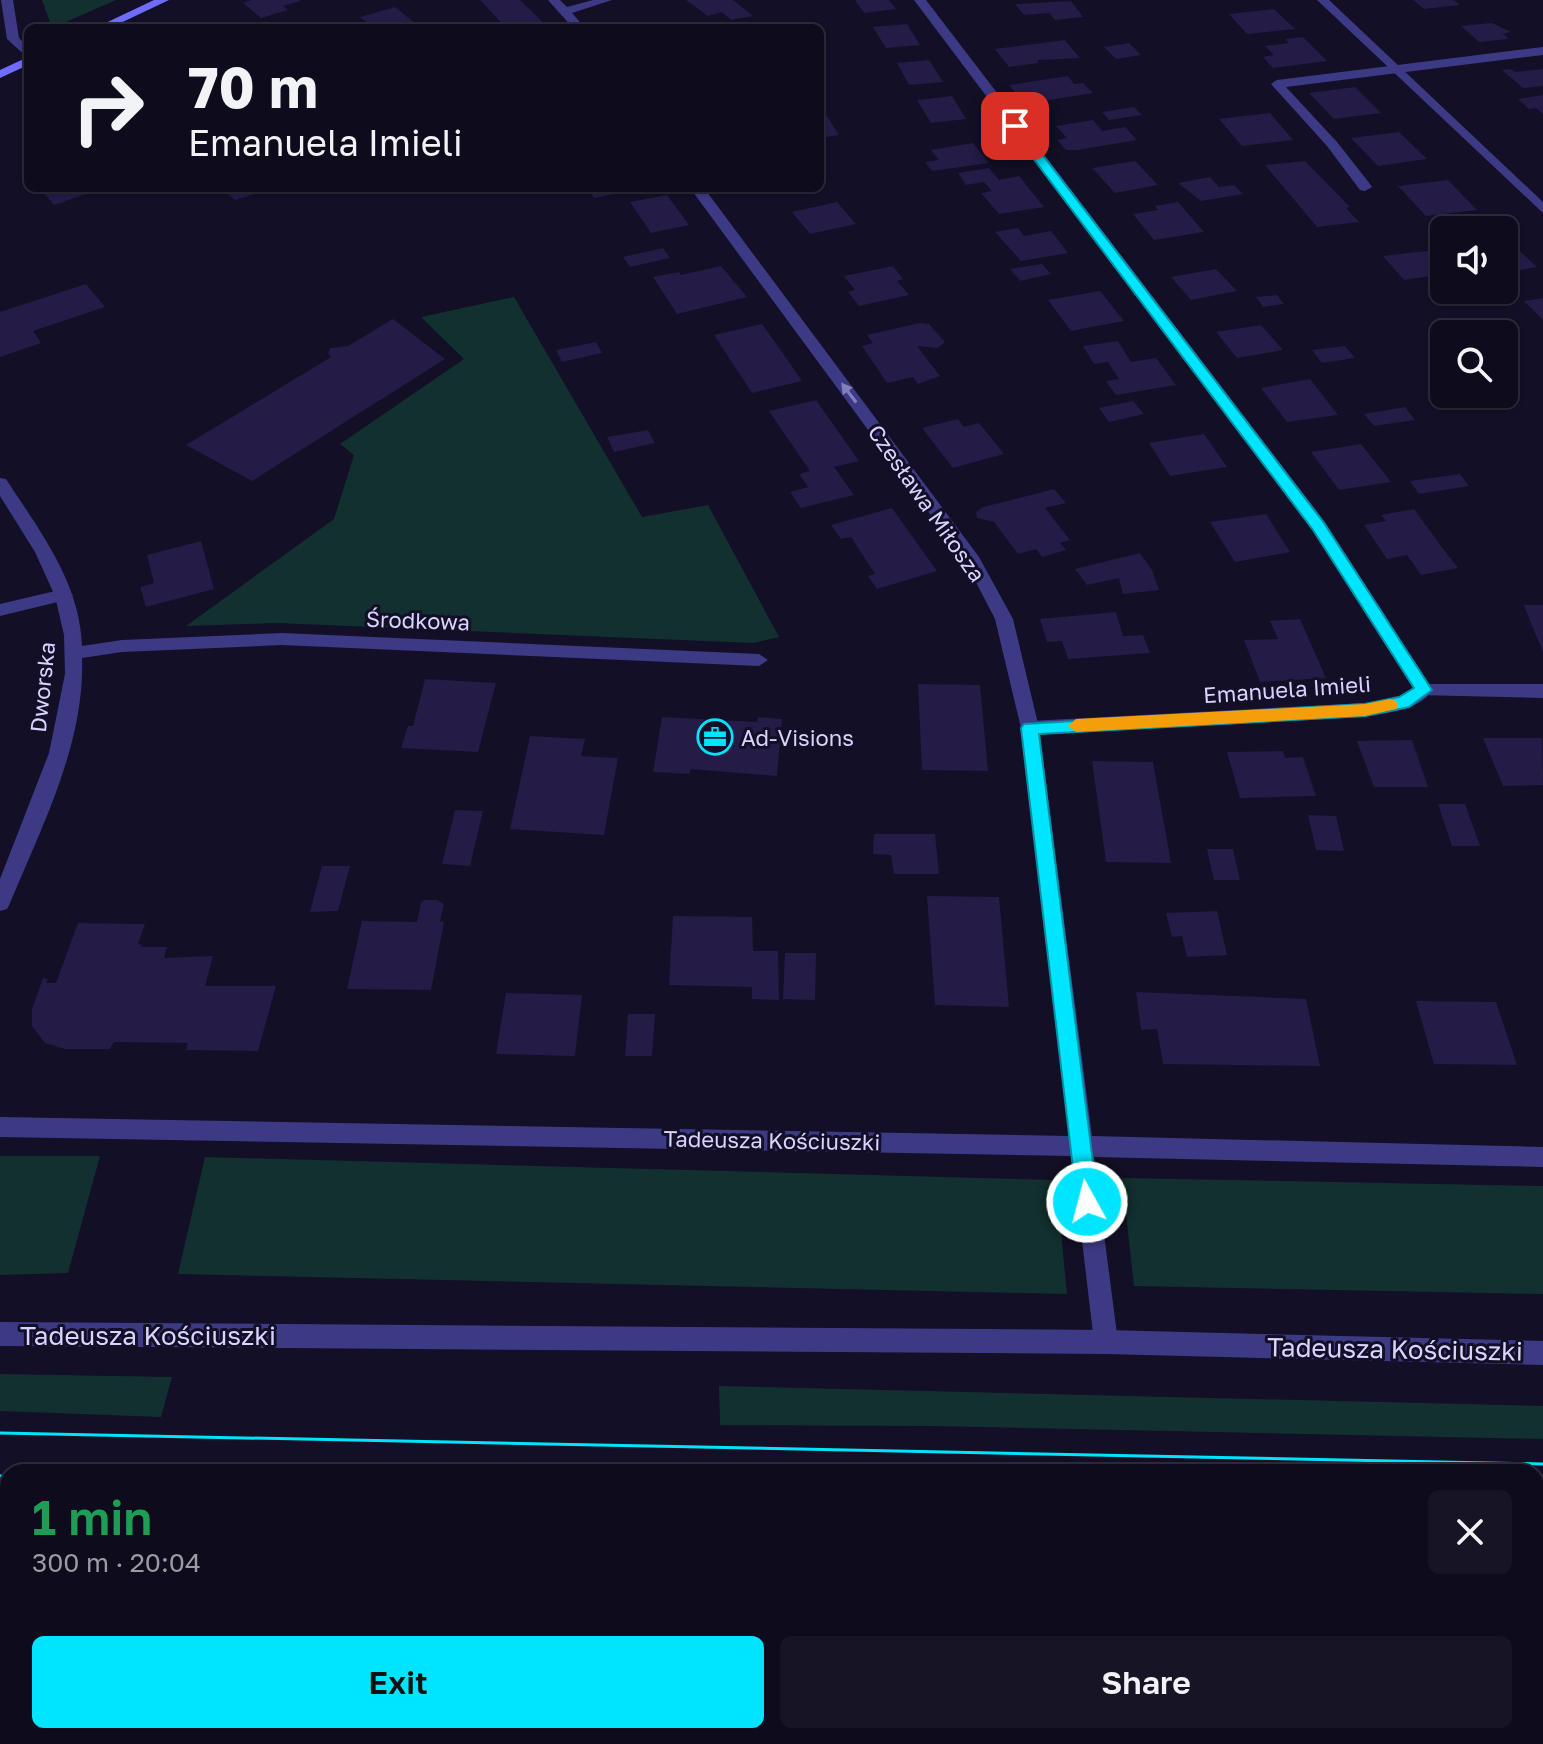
<!DOCTYPE html>
<meta charset="utf-8">
<style>
body{margin:0;font-family:"Golos Text",sans-serif;background:#171425;color:#f1f3f6;height:100vh;display:flex;flex-direction:column;font-size:30px;white-space:nowrap}
*{box-sizing:border-box;margin:0}
p{font-size:26px;color:#9b9ba3}
.icon{flex:none;width:44px;height:44px;fill:none;stroke:currentColor;stroke-width:2;stroke-linecap:round;stroke-linejoin:round}
.map{position:relative;flex:1;overflow:hidden}
.sheet{position:absolute;left:0px;top:1464px;width:1544px;height:280px;display:flex;flex-direction:column;background:#0e0b1c;border-radius:24px 24px 0 0;box-shadow:0 2px 6px #0004,0 0 0 2px #2e2b3b}
.sheet>*{flex:none}
.top-card{position:absolute;left:24px;top:24px;width:800px;height:168px;border-radius:12px;box-shadow:0 2px 6px #0004,0 0 0 2px #2e2b3b;background:#0e0b1c;color:#f1f3f6;overflow:hidden}
.tools{position:absolute;left:1430px;top:216px;display:grid;gap:16px}
.tools a{display:grid;place-items:center;width:88px;height:88px;border-radius:12px;background:#0e0b1c;box-shadow:0 2px 6px #0004,0 0 0 2px #2e2b3b;font-size:40px}
.pin{position:absolute;display:grid;place-items:center;width:68px;height:68px;color:#fff;margin:-34px;border-radius:16px;box-shadow:0 4px 12px #0006}
.me{position:absolute;width:88px;margin:-44px;rotate:353deg;stroke-linejoin:round;filter:drop-shadow(0 0 6px #0008)}
.turn{display:flex;align-items:center;gap:28px;height:168px;padding:0 32px;font-size:36px}
.turn .icon{width:104px;height:104px;stroke-width:2.5}
.turn b{display:block;font-size:56px;line-height:68px}
.round{display:grid;place-items:center;flex:none;width:84px;height:84px;border-radius:12px;background:#171425}
.headline{display:flex;align-items:center;justify-content:space-between;height:136px;padding:0 32px}
h1{font-size:48px;font-weight:600;line-height:60px;color:#1e9e55}
.cta{display:flex;gap:16px;margin-top:auto;padding:16px 32px}
.cta a{flex:1;height:92px;border-radius:12px;background:#00e5ff;color:#111;font-size:32px;font-weight:600;line-height:92px;text-align:center}
.cta a+a{background:#171425;color:#f1f3f6}
.map>svg:first-child{display:block}
</style>
<div class="map">
<svg width="1543" height="1744" viewBox="0 0 1543 1744">
<rect width="100%" height="100%" fill="#130f26"/>
<g fill="#12302f">
<polygon points="42,0 116,0 52,28"/>
<polygon points="514,297 642,517 708,505 779,637 753,643 277,623 186,626 334,519 354,455 340,444 464,359 421,317"/>
<polygon points="0,1156 100,1156 68,1273 0,1275"/>
<polygon points="205,1157 1056,1180 1067,1294 178,1274"/>
<polygon points="1122,1178 1543,1186 1543,1294 1134,1286"/>
<polygon points="0,1374 172,1377 161,1417 0,1411"/>
<polygon points="719,1386 1543,1406 1543,1439 930,1426 720,1425"/>
<polygon points="1536,1578 1543,1578 1543,1744 0,1744 0,1596 8,1591 8,1736 1536,1736"/>
</g>
<g fill="#241b47">
<polygon points="251,0 300,0 300,1 283,6 288,10 261,18 243,3"/>
<polygon points="480,0 520,0 547,26 506,28"/>
<polygon points="686,0 733,0 753,16 731,20 722,12 708,16"/>
<polygon points="855,0 889,0 896,9 864,13"/>
<polygon points="1413,0 1454,0 1460,5 1424,9"/>
<polygon points="1071,1 1083,17 1055,20 1049,13 1024,15 1015,4"/>
<polygon points="395,7 420,27 374,28 360,17"/>
<polygon points="1274,9 1295,29 1247,34 1229,14"/>
<polygon points="1492,23 1511,32 1503,34 1509,39 1479,42 1461,26"/>
<polygon points="907,24 920,45 886,48 873,27"/>
<polygon points="1303,37 1327,61 1273,68 1263,57 1274,55 1265,46 1289,43 1285,39"/>
<polygon points="1065,40 1080,58 1037,60 1039,63 1009,67 995,49"/>
<polygon points="1129,43 1141,55 1116,59 1104,47"/>
<polygon points="929,60 943,82 909,85 897,63"/>
<polygon points="1510,69 1515,72 1543,69 1543,86 1523,88 1502,70"/>
<polygon points="1068,76 1074,84 1083,83 1093,93 1025,104 1009,85"/>
<polygon points="1355,87 1381,113 1334,119 1309,93"/>
<polygon points="1543,95 1543,114 1536,108 1529,109 1518,99"/>
<polygon points="952,96 966,119 931,123 917,100"/>
<polygon points="820,105 827,116 839,135 820,138"/>
<polygon points="1134,107 1142,115 1109,120 1102,112"/>
<polygon points="1270,113 1293,140 1242,146 1219,119"/>
<polygon points="1093,120 1102,131 1125,127 1137,140 1077,150 1066,150 1057,140 1067,138 1056,126"/>
<polygon points="1399,132 1427,159 1378,166 1351,138"/>
<polygon points="973,143 989,163 932,171 925,162 939,160 931,150"/>
<polygon points="1135,161 1158,185 1115,193 1092,168"/>
<polygon points="1305,161 1350,207 1346,208 1359,222 1317,227 1265,165"/>
<polygon points="989,168 999,180 1019,176 1044,207 999,214 981,193 992,191 984,182 966,185 958,173"/>
<polygon points="1210,177 1219,187 1234,185 1243,194 1201,201 1178,183"/>
<polygon points="1448,180 1477,210 1426,216 1398,186"/>
<polygon points="40,188 81,188 86,194 54,205"/>
<polygon points="222,188 253,188 258,193 235,200"/>
<polygon points="588,188 621,188 624,192 594,198"/>
<polygon points="667,195 689,225 651,233 630,202"/>
<polygon points="837,202 856,224 810,234 792,212"/>
<polygon points="1178,202 1204,232 1154,240 1133,214 1158,210 1155,206"/>
<polygon points="1018,228 1024,236 1051,231 1068,253 1021,261 995,232"/>
<polygon points="1508,240 1537,267 1504,273 1504,241"/>
<polygon points="663,248 670,258 630,267 623,257"/>
<polygon points="1444,249 1444,274 1404,280 1383,256"/>
<polygon points="1042,264 1051,274 1020,281 1010,269"/>
<polygon points="721,266 747,297 677,314 653,277 679,272 681,275"/>
<polygon points="893,266 903,279 897,281 909,295 859,306 848,292 855,290 844,276"/>
<polygon points="1216,269 1237,291 1191,300 1171,277"/>
<polygon points="86,284 105,307 33,331 41,343 0,357 0,312"/>
<polygon points="1100,291 1124,321 1071,331 1048,300"/>
<polygon points="1277,295 1284,304 1263,307 1256,297"/>
<polygon points="1543,298 1543,320 1524,301"/>
<polygon points="393,319 445,359 252,481 186,445 331,357 328,354 330,348 348,346"/>
<polygon points="919,323 929,324 945,342 938,348 917,346 940,376 918,384 913,377 887,383 862,346 873,343 867,335"/>
<polygon points="762,324 782,352 802,381 752,393 714,335"/>
<polygon points="1261,325 1283,350 1237,358 1216,332"/>
<polygon points="1118,341 1131,362 1156,358 1176,385 1116,395 1106,381 1119,379 1108,362 1094,364 1083,346"/>
<polygon points="596,342 602,353 562,362 556,350"/>
<polygon points="1345,346 1355,358 1322,363 1312,350"/>
<polygon points="1310,379 1338,415 1287,422 1261,388"/>
<polygon points="816,400 859,461 834,467 854,495 801,508 790,492 808,487 799,474 810,471 769,411"/>
<polygon points="1133,401 1144,414 1109,422 1099,408"/>
<polygon points="1405,407 1415,420 1374,426 1364,414"/>
<polygon points="958,419 964,427 979,423 1004,454 953,468 922,428"/>
<polygon points="648,430 655,443 614,452 607,437"/>
<polygon points="1204,434 1227,467 1170,476 1149,443"/>
<polygon points="1361,444 1391,482 1339,490 1311,452"/>
<polygon points="1460,474 1469,486 1419,494 1410,481"/>
<polygon points="1054,489 1066,503 1045,508 1070,540 1060,543 1066,550 1042,557 1036,549 1018,554 994,522 977,518 976,512 983,507"/>
<polygon points="892,508 937,571 877,589 868,576 875,574 851,537 841,539 831,525"/>
<polygon points="1414,509 1441,546 1458,568 1421,575 1407,555 1387,559 1364,525 1386,521 1381,515"/>
<polygon points="1266,514 1290,552 1235,562 1210,522"/>
<polygon points="201,541 214,589 146,607 140,587 154,583 147,555"/>
<polygon points="1140,553 1152,570 1159,590 1123,594 1119,578 1087,585 1075,569"/>
<polygon points="1524,605 1543,605 1543,652 1530,621"/>
<polygon points="1116,612 1123,636 1143,635 1150,653 1068,659 1062,641 1047,642 1040,619"/>
<polygon points="1300,619 1326,678 1260,682 1244,640 1278,639 1270,621"/>
<polygon points="425,679 496,683 478,752 401,748 408,726 413,726"/>
<polygon points="918,684 980,685 988,771 922,770"/>
<polygon points="662,717 757,722 758,717 782,719 777,776 691,769 689,774 653,772"/>
<polygon points="530,736 585,739 581,756 618,758 604,835 510,829"/>
<polygon points="1483,738 1542,738 1543,785 1503,786"/>
<polygon points="1412,740 1428,787 1374,787 1357,741"/>
<polygon points="1283,751 1285,758 1303,757 1316,796 1240,798 1227,752"/>
<polygon points="1092,761 1153,762 1171,863 1106,862"/>
<polygon points="1438,804 1465,804 1480,846 1452,846"/>
<polygon points="455,810 483,811 470,866 442,864"/>
<polygon points="1308,815 1336,816 1344,851 1316,850"/>
<polygon points="874,834 935,834 939,874 894,874 891,855 873,854"/>
<polygon points="1207,849 1233,849 1240,880 1214,880"/>
<polygon points="322,866 350,866 338,911 310,912"/>
<polygon points="927,896 999,897 1009,1007 935,1005"/>
<polygon points="424,900 437,900 444,904 440,921 444,922 431,990 347,989 362,921 417,922 421,903"/>
<polygon points="1217,911 1227,955 1187,957 1182,936 1172,937 1166,913"/>
<polygon points="673,916 752,917 753,951 778,951 779,1000 752,999 752,987 669,985"/>
<polygon points="78,923 145,924 138,944 143,945 140,947 167,947 164,958 213,956 205,986 276,986 258,1051 186,1050 188,1043 114,1042 110,1049 65,1049 45,1043 32,1026 32,1009 43,978 48,979 46,983 56,983"/>
<polygon points="785,953 816,953 815,1000 783,999"/>
<polygon points="1136,992 1306,999 1320,1066 1163,1064 1157,1029 1141,1030"/>
<polygon points="506,993 582,995 575,1056 496,1054"/>
<polygon points="1416,1001 1496,1002 1517,1065 1434,1064"/>
<polygon points="628,1014 655,1014 652,1056 625,1056"/>
</g>
<g fill="none" stroke-linecap="round" stroke-linejoin="round">
<g fill="#3d3a85" fill-rule="evenodd">
<polygon points="1543,47 1543,55 1286,87 1337,142 1370,184 1372,187 1365,191 1360,190 1327,146 1271,84 1277,80"/>
<polygon points="64,589 73,595 70,599 0,616 0,604"/>
<path d="M1424,684L1430,685L1433,690C1418,711 1389,712 1365,717L1030,735L1021,728L1030,721L1365,703L1398,697Z"/>
</g>
<g fill="#3d3a85" fill-rule="evenodd">
<polygon points="1,0 13,0 19,38 28,47 28,58 7,39"/>
<polygon points="548,0 560,0 567,7 593,0 612,0 572,13 585,28 573,28"/>
<polygon points="914,0 926,0 1325,522 1429,684 1543,684 1543,698 1418,695 1313,530"/>
<polygon points="1317,0 1329,0 1543,202 1543,213"/>
<polygon points="690,188 704,188 979,557 1013,619 1039,728 1092,1136 1543,1147 1543,1167 1094,1157 1118,1342 1115,1351 1106,1354 1097,1351 1094,1342 1072,1156 0,1137 0,1117 1069,1136 1021,728 995,619 966,563"/>
<path d="M0,478L6,479C39,530 80,582 82,646L122,640L282,633L759,654L768,660L759,666L282,645L122,652L82,658C85,743 42,826 10,903L7,909L0,911V879L49,753L65,674L64,635L55,596L35,552L0,496Z"/>
</g>
<polygon fill="#3d3a85" fill-rule="evenodd" points="0,1322 1106,1330 1543,1341 1543,1365 1106,1354 0,1346"/>
<g fill="#6f6bff" fill-rule="evenodd">
<polygon points="154,0 169,0 110,28 95,28"/>
<polygon points="28,57 28,65 0,78 0,70"/>
</g>
<g stroke="#00e5ff" stroke-width="3">
<polyline points="0,1433 1543,1464"/>
<polyline points="0,1476 8,1476"/>
<polyline points="1536,1504 1543,1504"/>
</g>
</g>
<defs><path id="oneway-solid" d="M-6-.8H1V-3.2L6.5 0L1 3.2V.8H-6Z" transform="scale(2)"/></defs>
<use fill="#837fbc" href="#oneway-solid" transform="translate(849 393) rotate(-127)"/>
<polygon fill="#00e5ff" stroke="#0095a6" stroke-width="2" points="1015,123 1019,124 1324,523 1432,690 1409,707 1365,716 1039,734 1098,1202 1095,1209 1087,1212 1080,1209 1077,1202 1021,728 1024,724 1365,704 1399,697 1414,688 1313,530 1011,129 1011,124"/>
<polygon fill="#f59e0b" points="1390,699 1396,701 1398,705 1396,709 1365,716 1076,732 1068,726 1076,719 1365,704"/>
<defs>
<symbol id="office-ring" viewBox="-11 -11 22 22"><circle r="9.5" fill="#130f26" stroke="#00e5ff" stroke-width="1.5"/><path d="M-6-3h4V-5.5h4V-3h4V5H-6ZM-1-4.5V-3h2v-1.5ZM-6 0V1H6V0Z" fill="#00e5ff"/></symbol>
</defs>
<g fill-rule="evenodd">
<use href="#office-ring" x="695" y="717" width="40" height="40"/>
</g>
<g text-anchor="middle" dominant-baseline="central" stroke-width="6" stroke-linejoin="round" paint-order="stroke">
<g font-size="22" fill="#d9d4ff" stroke="#130f26">
<text transform="translate(927 503) rotate(55)">Czesława Miłosza</text>
<text transform="translate(418 620) rotate(2)">Środkowa</text>
<text transform="translate(42 687) rotate(-84)">Dworska</text>
<text transform="translate(1287 689) rotate(-4)">Emanuela Imieli</text>
<text transform="translate(772 1140) rotate(1)">Tadeusza Kościuszki</text>
</g>
<g font-size="22" fill="#d9d4ff" stroke="#130f26" text-anchor="start">
<text x="741" y="737">Ad-Visions</text>
</g>
<g font-size="26" fill="#d9d4ff" stroke="#130f26">
<text x="148" y="1335">Tadeusza Kościuszki</text>
<text transform="translate(1395 1349) rotate(1)">Tadeusza Kościuszki</text>
</g>
</g>
</svg>
<div class="tools">
<a><svg class="icon" aria-label="sound" viewBox="0 0 24 24"><path d="M4 9h4l5-4v14l-5-4H4zM17 9q2 3 0 6"/></svg></a>
<a><svg class="icon" aria-label="search" viewBox="0 0 24 24"><circle cx="10" cy="10" r="6"/><path d="M15 15l6 6"/></svg></a>
</div>
<div class="pin" style="left:1015px;top:126px;background:#d93025"><svg class="icon" aria-label="arrive" viewBox="0 0 24 24"><path d="M6 21V4h12l-3 4 3 4H6"/></svg></div>
<svg class="me" style="left:1087px;top:1202px" viewBox="-20 -20 40 40"><circle r="17" fill="#00e5ff" stroke="#fff" stroke-width="3"/><path d="M0-11L8 9 0 5-8 9z" fill="#fff"/></svg>
<div class="top-card">
<div class="turn"><svg class="icon" aria-label="right" viewBox="0 0 24 24"><path d="M7 20v-9h11M14 6l5 5-5 5"/></svg><div><b>70 m</b>Emanuela Imieli</div></div>
</div>
<section class="sheet">
<div class="headline"><div><h1>1 min</h1><p>300 m · 20:04</p></div><a class="round"><svg class="icon" aria-label="close" viewBox="0 0 24 24"><path d="M6 6l12 12M18 6L6 18"/></svg></a></div>
<div class="cta"><a>Exit</a><a>Share</a></div>
</section>
</div>
